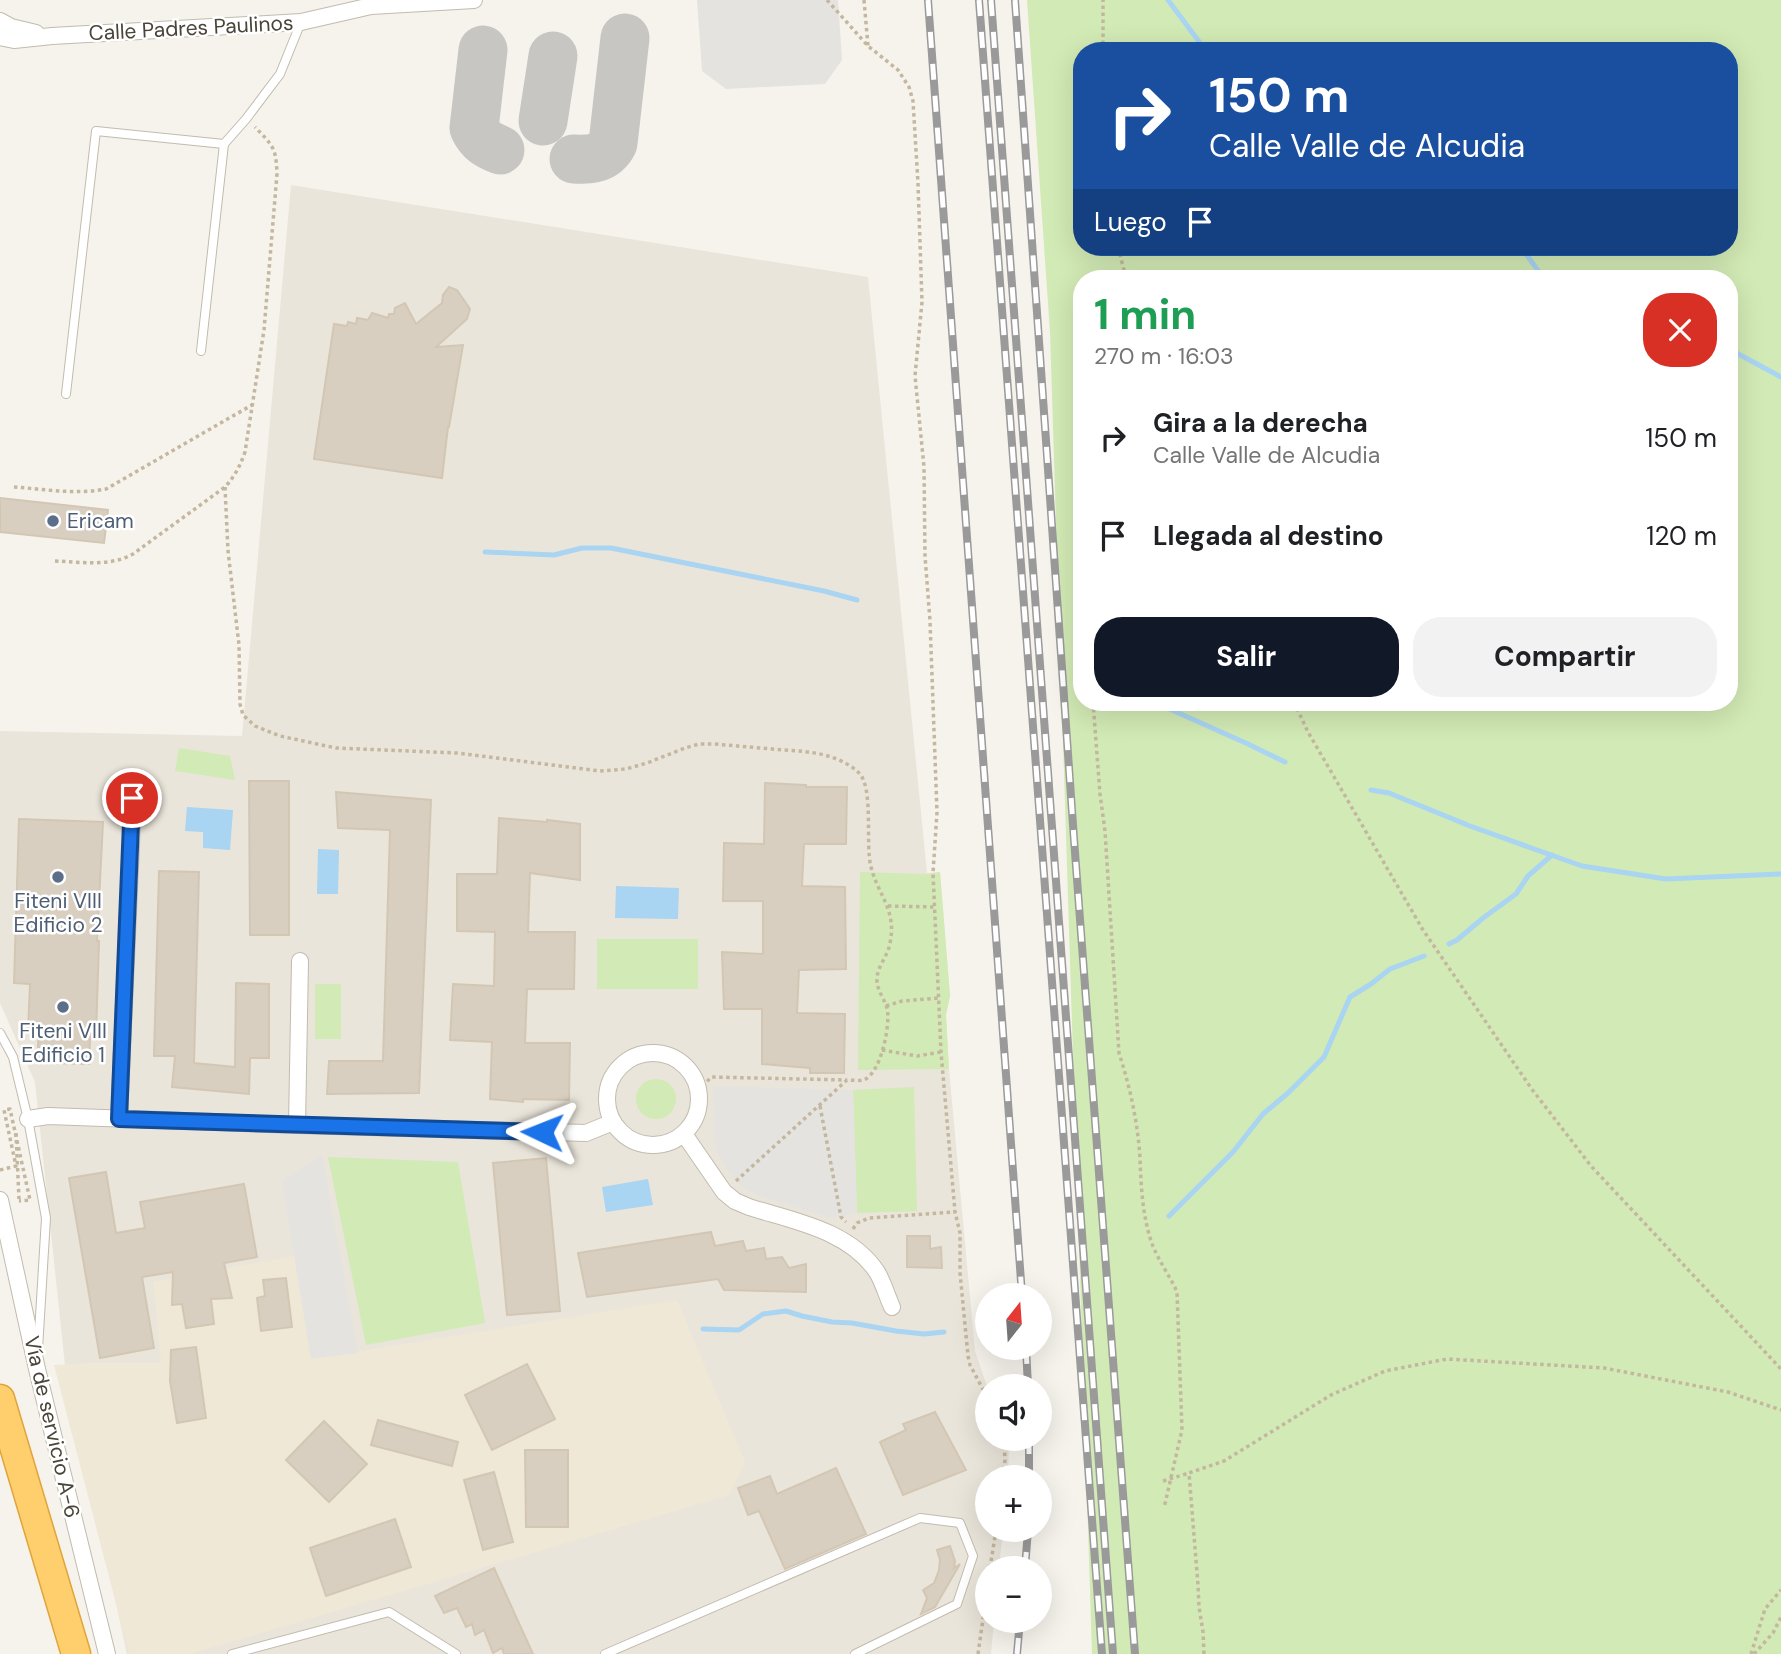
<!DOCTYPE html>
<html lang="es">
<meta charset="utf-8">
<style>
body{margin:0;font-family:"DM Sans",sans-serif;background:#f2f2f2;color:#202124;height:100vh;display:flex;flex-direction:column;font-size:26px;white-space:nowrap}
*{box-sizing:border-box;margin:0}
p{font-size:23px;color:#757577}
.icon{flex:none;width:38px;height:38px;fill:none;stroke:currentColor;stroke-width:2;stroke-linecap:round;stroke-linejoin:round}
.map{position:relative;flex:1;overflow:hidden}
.panel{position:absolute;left:1073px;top:270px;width:665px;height:441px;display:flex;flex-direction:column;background:#fff;border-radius:28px;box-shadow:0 7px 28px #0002}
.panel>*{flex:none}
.hud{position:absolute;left:1073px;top:42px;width:665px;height:214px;border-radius:28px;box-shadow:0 7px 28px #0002;background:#1a4fa0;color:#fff;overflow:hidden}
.needle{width:46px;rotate:17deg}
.fabs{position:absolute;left:975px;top:1283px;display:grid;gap:14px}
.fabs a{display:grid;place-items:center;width:77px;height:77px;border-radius:50%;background:#fff;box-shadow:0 7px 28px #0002;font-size:35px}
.pin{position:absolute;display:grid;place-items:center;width:60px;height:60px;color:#fff;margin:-30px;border:4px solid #fff;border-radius:50%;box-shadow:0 2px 7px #0007}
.me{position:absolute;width:77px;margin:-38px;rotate:272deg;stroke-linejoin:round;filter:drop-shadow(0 0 5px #0008)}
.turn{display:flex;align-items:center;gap:24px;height:147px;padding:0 21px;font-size:32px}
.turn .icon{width:91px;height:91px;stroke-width:2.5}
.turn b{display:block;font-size:49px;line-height:60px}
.then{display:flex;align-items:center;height:66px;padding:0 21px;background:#0003;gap:14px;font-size:26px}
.round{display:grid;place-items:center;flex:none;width:74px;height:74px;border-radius:28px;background:#f2f2f2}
.head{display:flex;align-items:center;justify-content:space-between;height:119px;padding:0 21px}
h1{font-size:42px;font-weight:700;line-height:52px;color:#1e9e55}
.action{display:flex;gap:14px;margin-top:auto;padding:14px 21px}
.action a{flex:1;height:80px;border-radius:28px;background:#111827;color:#fff;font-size:28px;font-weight:700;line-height:80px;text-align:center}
.action a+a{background:#f2f2f2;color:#202124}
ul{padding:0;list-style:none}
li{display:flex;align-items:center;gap:21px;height:98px;padding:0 21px}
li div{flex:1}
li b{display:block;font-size:26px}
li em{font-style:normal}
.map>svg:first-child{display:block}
</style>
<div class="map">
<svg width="1781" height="1654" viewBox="0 0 1781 1654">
<rect width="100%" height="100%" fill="#f6f3ec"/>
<polygon fill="#eae5da" points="291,185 868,277 927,873 940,872 950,996 946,1015 949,1069 975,1351 987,1386 987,1438 1008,1439 1009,1444 1008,1477 987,1477 987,1530 1003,1530 999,1568 987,1568 987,1620 994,1621 991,1654 127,1654 66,1375 35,1082 0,1003 0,731 242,736"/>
<polygon fill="#efe8d6" points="294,1256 311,1359 677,1300 745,1462 729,1495 190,1654 129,1654 54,1365 90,1363 161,1363 153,1282"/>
<g fill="#d2eab5" fill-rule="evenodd">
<path d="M1027,0H1781V1654H1092L1050,332ZM1082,51H1729V247H1082ZM1082,278H1729V702H1082Z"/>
<polygon points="179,748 230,756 235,780 175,771"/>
<polygon points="860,872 927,874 940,872 950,996 946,1015 949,1069 858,1070"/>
<rect x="597" y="939" width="101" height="50"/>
<rect x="315" y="984" width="26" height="55"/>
<circle cx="656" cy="1099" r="20"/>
<polygon points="914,1087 917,1211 857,1213 853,1090"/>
<polygon points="328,1157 458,1162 485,1323 366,1345"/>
</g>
<g fill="#e5e3e0">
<polygon points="697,0 838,0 842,60 825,84 726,89 702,71"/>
<polygon points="713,1086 853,1090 857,1213 830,1218 760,1196 745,1189 726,1169 715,1147"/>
<polygon points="322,1155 358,1353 311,1359 282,1180"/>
</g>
<g fill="#a9d4f2">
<polygon points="187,807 233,810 230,850 203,848 203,832 185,831"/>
<polygon points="318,849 339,850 338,894 317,894"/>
<polygon points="616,886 679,888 678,919 615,918"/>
<polygon points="648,1179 653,1205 606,1212 602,1187"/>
</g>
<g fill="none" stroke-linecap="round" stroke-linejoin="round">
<g stroke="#a9d4f2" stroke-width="5">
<polyline points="1168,0 1206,51"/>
<polyline points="1521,247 1539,272 1557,278"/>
<polyline points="1729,349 1781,377"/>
<polyline points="485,552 554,555 582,548 611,548 824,591 857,600"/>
<polyline points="1154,702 1248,744 1285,762"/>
<polyline points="1371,790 1389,793 1470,826 1582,866 1666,879 1781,874"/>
<polyline points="1449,944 1457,940 1483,918 1516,894 1528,876 1552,855"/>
<polyline points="1169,1216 1233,1152 1263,1114 1288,1093 1324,1057 1350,997 1371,984 1390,969 1424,956"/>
<polyline points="703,1329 739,1330 763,1314 786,1311 802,1316 832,1322 852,1323 896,1331 924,1334 944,1332"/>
</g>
<g stroke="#c8c6c3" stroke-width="49">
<path d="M483,50L474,128C480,141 488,145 500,150"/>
<polyline points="543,121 553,56"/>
<path d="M574,159C590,160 605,159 613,143L625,38"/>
</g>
</g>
<g fill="#d8cfc1" stroke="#d3c7b4" stroke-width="2">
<polygon points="449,287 457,290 470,309 467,319 436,347 463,345 449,427 448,427 442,478 314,459 334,324 347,326 348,322 356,324 357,318 368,320 372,313 388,318 389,314 394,314 395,308 405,303 416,324 442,303 443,295"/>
<polygon points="0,498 108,510 104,543 0,532"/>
<polygon points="249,781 289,781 289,935 250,935"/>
<polygon points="765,783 806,785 806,787 847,787 846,844 804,844 802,886 845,887 846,969 799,970 797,1013 845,1014 844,1073 810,1073 810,1068 762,1064 762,1009 724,1009 722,952 763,954 763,901 723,901 724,843 764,844"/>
<polygon points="336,792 431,800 419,1093 327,1094 329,1061 383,1061 390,830 338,828"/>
<polygon points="499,818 547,822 547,820 580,824 580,880 530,873 528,932 575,932 574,989 527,989 525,1043 570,1043 569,1100 523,1099 523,1102 490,1099 492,1042 450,1040 453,984 494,986 495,932 457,931 457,874 497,874"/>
<polygon points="19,819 103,822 97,941 99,941 96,1035 90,1039 89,1064 51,1063 51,1047 38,1047 39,1031 28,1030 30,984 14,983"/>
<polygon points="159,871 199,872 194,1063 235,1067 236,983 269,984 269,1058 250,1058 249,1094 172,1087 175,1056 154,1056"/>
<polygon points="546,1158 560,1311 507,1315 493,1163"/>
<polygon points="106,1172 116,1233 145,1228 140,1202 244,1184 257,1257 224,1263 232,1298 211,1299 214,1324 186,1328 182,1304 172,1305 173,1272 142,1277 154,1348 100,1358 69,1178"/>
<polygon points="711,1232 715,1246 743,1241 746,1251 764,1248 766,1259 782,1257 789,1268 806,1264 806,1292 724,1290 718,1279 587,1297 578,1253"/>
<polygon points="907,1236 930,1236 930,1249 941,1247 942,1268 907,1267"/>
<polygon points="286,1278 292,1327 261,1331 257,1298 265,1296 263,1280"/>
<polygon points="196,1347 206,1418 177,1423 170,1381 171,1350"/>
<polygon points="527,1364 555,1419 492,1450 465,1395"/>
<polygon points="935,1412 966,1470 903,1495 880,1442 906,1430 903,1424"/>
<polygon points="378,1420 458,1442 452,1466 371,1445"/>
<polygon points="324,1421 367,1464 329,1502 286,1460"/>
<polygon points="525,1450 568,1450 568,1527 526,1527"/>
<polygon points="836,1468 866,1534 785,1569 759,1511 748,1515 738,1488 770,1476 777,1494"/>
<polygon points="494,1472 513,1542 483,1550 464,1480"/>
<polygon points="395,1519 411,1567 326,1596 310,1548"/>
<polygon points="950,1546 955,1561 954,1568 960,1564 935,1607 921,1614 927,1598 923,1590 934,1583 939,1570 940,1560 937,1550"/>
<polygon points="494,1568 533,1654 504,1654 502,1648 493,1653 484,1630 475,1635 472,1624 466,1627 457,1608 444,1613 435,1596"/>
</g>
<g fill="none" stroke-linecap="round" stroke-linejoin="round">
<defs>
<g id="service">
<polyline points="201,351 224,144"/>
<polyline points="66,394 96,131 224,144 246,119 280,74 301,22"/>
<polyline points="0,1033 13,1057 28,1119 46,1218 38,1349"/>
<polyline points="232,1654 389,1612 456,1654"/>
<polyline points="605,1654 920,1518 960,1523 973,1556 957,1604 855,1654"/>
</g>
<g id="minor">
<polyline points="0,21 11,27 36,33"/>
<polyline points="0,37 14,40 52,36 301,22 371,6 474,0"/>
<circle cx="653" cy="1099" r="46"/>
<polyline points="28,1119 48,1116 297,1125 586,1133 613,1122"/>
<polyline points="119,1119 133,798"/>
<polyline points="297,1125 300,961"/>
<path d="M684,1134L724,1192L735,1201L749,1207C793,1221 849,1230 877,1272C883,1282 887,1296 892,1307"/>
<polyline points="0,1200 37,1369 107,1654"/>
</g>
<polyline id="motorway" points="0,1399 76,1654"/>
</defs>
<use href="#service" stroke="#c2bbae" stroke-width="10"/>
<use href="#minor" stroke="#c2bbae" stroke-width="18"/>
<use href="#motorway" stroke="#e0a43c" stroke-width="31"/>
<g stroke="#c4b79f" stroke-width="3.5" stroke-dasharray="3.5 3.5" stroke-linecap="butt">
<polyline points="827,0 868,46 898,70 909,87 913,101 918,183 922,302 915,376 924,467 925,556 930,621 937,812 933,873 941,1052 955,1212 960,1233 960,1273 968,1356 970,1365 987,1397"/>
<polyline points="864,0 868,46"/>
<polyline points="1103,51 1103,0"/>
<polyline points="1118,247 1126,278"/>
<polyline points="1082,444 1075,463 1080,496 1082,544"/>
<path d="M14,487C44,489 76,495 106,489L252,405"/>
<path d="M225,487L228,551L239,645L240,704L243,715L255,726L280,736L336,748L457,753L600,771L626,769L647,763L685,748L699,744H714C738,746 761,748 784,750C800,751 816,752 831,757C841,760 852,766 859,773C874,788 865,845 871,867C878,895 897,910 890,943C888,956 878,965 877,978C876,989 884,998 887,1008C891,1023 881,1075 863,1080C858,1081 851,1080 847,1080L736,1181"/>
<path d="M55,561C82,562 110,567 133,554L225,487C235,476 240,466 245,452L264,330L277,174C276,147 273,146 255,127"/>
<path d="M1093,702L1100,794L1105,831L1119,1053C1130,1087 1138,1123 1140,1159C1141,1184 1142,1209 1149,1234C1154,1255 1168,1272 1177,1292L1182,1430L1164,1508"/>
<polyline points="1294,702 1308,732 1423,930 1531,1088 1591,1166 1781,1369"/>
<polyline points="888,906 935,907"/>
<polyline points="886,1006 902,1001 939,998"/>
<polyline points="882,1050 917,1056 941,1052"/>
<polyline points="698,1092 711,1077 846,1080"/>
<polyline points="820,1106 841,1217 846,1222"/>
<polyline points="16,1133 19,1199"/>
<polyline points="853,1229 857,1223 869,1218 955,1212"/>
<polyline points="1003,1477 1005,1460 1004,1438"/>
<polyline points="1163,1481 1189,1473"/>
<polyline points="990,1568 996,1530"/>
<polyline points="978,1654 987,1591"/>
<polyline points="1204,1654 1203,1632 1199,1607 1198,1585 1189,1473 1224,1461 1331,1395 1385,1371 1447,1359 1604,1368 1728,1392 1781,1410"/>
<polyline points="1751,1654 1765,1609 1781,1590"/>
<polyline points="1754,1654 1773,1633 1781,1617"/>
</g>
<use href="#service" stroke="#fff" stroke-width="8"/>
<use href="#minor" stroke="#fff" stroke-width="16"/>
<use href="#motorway" stroke="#ffcf6e" stroke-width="28"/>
<defs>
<g id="rail">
<polyline points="928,0 1022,1295"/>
<polyline points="979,0 1102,1654"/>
<polyline points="991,0 1113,1654"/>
<polyline points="1015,0 1074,839 1135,1654"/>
<polyline points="1026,1348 1028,1386"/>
<polyline points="1029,1438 1029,1477"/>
<polyline points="1025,1568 1028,1530"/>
<polyline points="1017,1654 1020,1620"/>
</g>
</defs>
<use href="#rail" stroke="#9a9a9a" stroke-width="8"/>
<use href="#rail" stroke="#fff" stroke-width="5" stroke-dasharray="16" stroke-linecap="butt"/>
<polyline stroke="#c4b79f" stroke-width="3.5" stroke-dasharray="3.5 3.5" stroke-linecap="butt" points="0,1170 16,1166 4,1110 10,1109 30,1200 19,1201"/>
</g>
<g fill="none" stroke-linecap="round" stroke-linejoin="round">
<defs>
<polyline id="route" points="132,798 119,1119 542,1132"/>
</defs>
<use href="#route" stroke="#114b97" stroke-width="18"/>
<use href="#route" stroke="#1a73e8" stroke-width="12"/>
</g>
<g fill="#5c6f8a" stroke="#fff" stroke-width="2.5">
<circle cx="53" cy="521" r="7"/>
<circle cx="58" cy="877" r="7"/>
<circle cx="63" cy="1007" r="7"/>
</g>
<g text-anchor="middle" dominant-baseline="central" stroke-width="5" stroke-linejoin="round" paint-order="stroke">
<g font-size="21" fill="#4b4439" stroke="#fff">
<text transform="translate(191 28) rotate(-3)">Calle Padres Paulinos</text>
<text transform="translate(52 1427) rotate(77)">Vía de servicio A-6</text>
</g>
<g font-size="21" fill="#4e5e75" stroke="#fff">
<text x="67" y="521" text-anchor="start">Ericam</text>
<text x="58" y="901">Fiteni VIII<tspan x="58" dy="24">Edificio 2</tspan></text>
<text x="63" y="1031">Fiteni VIII<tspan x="63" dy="24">Edificio 1</tspan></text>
</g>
</g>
</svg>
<div class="fabs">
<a><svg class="needle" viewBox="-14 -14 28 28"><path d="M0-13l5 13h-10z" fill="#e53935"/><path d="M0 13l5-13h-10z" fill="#757577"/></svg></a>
<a><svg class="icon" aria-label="sound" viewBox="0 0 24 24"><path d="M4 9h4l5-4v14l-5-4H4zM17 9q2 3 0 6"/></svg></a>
<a>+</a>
<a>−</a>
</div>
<div class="pin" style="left:132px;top:798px;background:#d93025"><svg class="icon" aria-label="arrive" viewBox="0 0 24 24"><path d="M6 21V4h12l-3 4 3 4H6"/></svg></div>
<svg class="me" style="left:542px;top:1132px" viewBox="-20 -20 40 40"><path d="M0-17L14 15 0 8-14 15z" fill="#1a73e8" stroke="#fff" stroke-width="4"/></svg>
<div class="hud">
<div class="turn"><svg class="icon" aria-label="right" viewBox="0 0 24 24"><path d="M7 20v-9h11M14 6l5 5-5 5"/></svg><div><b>150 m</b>Calle Valle de Alcudia</div></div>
<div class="then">Luego<svg class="icon" aria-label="arrive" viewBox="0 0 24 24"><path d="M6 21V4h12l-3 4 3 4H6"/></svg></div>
</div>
<section class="panel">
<div class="head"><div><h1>1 min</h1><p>270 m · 16:03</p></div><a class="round" style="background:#d93025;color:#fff"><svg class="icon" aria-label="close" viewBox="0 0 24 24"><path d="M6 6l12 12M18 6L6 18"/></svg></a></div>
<ul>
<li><svg class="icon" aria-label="right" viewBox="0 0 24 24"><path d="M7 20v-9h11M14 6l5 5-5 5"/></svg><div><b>Gira a la derecha</b><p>Calle Valle de Alcudia</p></div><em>150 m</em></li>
<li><svg class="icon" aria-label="arrive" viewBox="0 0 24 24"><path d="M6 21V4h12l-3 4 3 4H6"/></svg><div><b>Llegada al destino</b></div><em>120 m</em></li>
</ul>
<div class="action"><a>Salir</a><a>Compartir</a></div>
</section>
</div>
